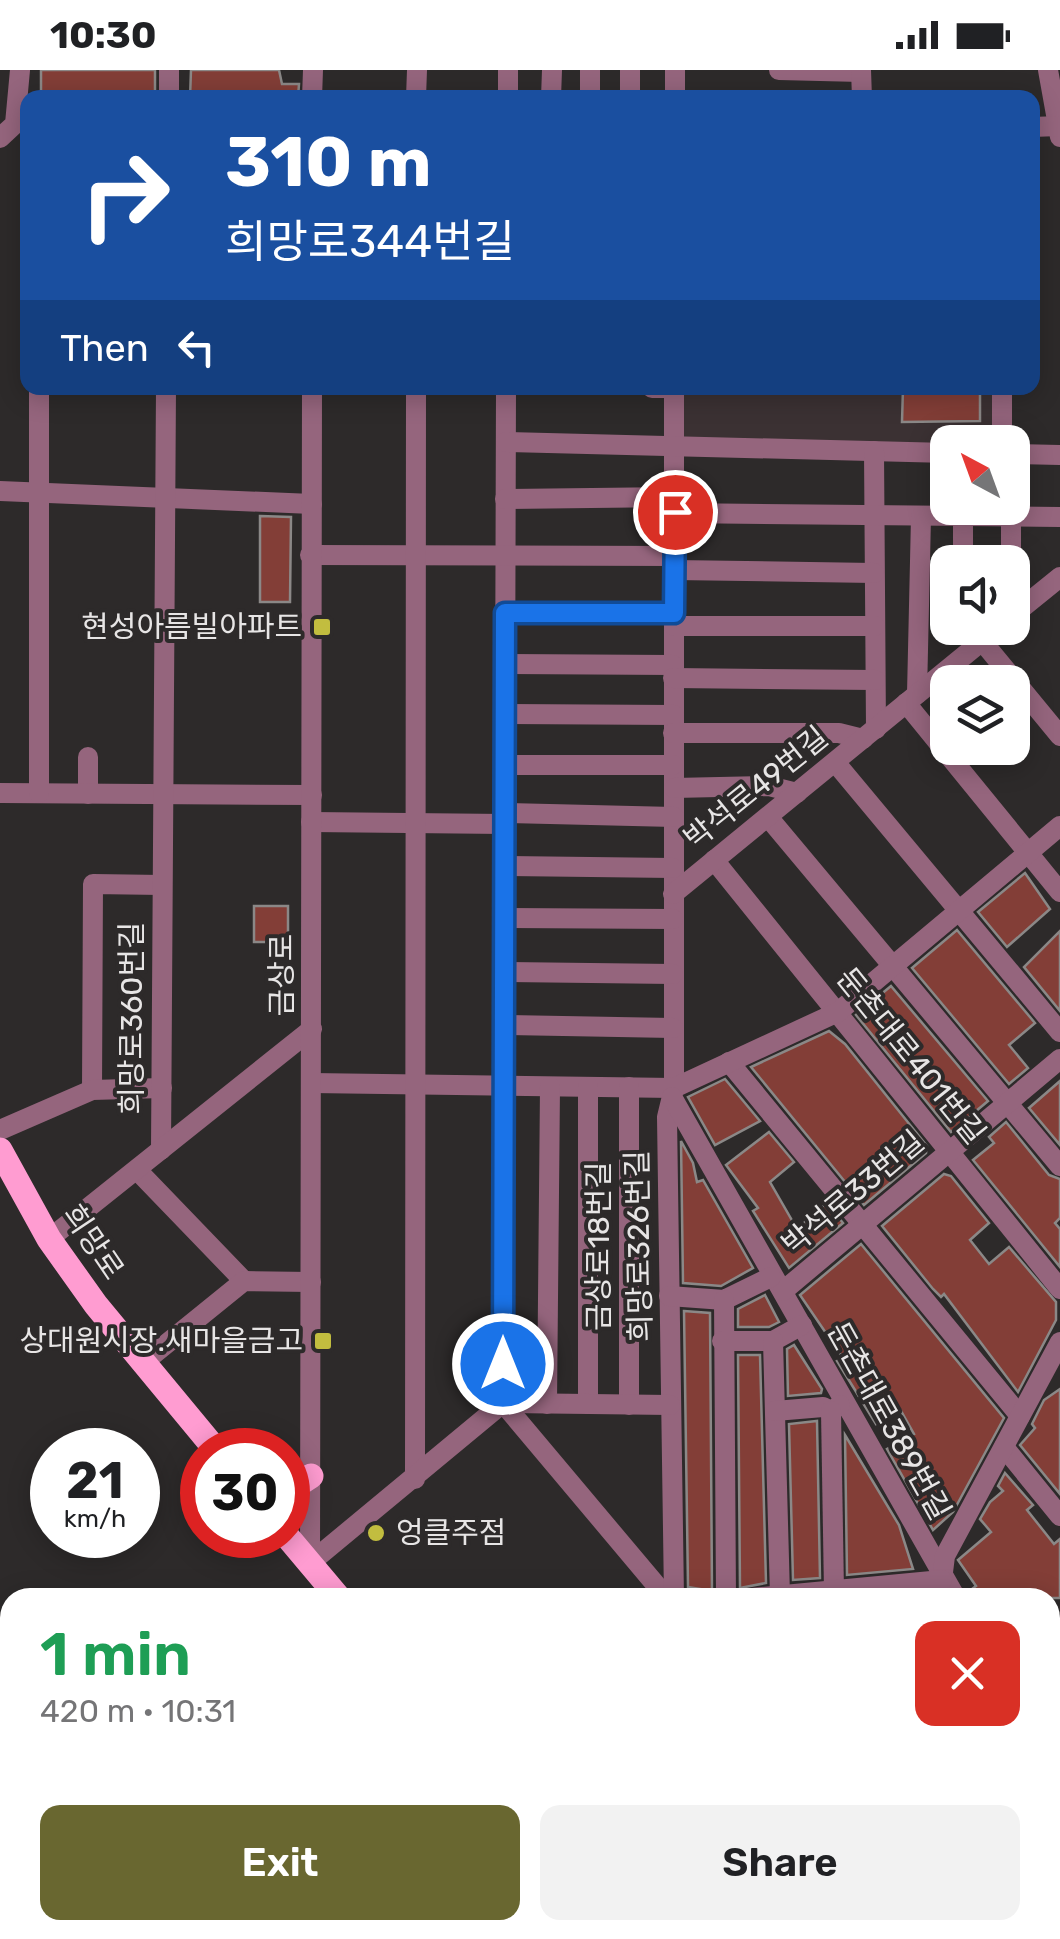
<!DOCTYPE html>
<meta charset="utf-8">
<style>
body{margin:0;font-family:Rubik,"Noto Sans KR",sans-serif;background:#f2f2f2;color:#202124;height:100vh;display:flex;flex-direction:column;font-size:38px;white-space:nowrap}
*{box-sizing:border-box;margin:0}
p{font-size:32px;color:#757577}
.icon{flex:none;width:55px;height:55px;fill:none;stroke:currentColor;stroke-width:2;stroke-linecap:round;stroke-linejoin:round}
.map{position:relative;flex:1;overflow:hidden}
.sheet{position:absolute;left:0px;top:1518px;width:1060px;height:352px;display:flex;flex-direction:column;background:#fff;border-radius:30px 30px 0 0;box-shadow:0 5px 25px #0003}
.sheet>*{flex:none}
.hud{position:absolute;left:20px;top:20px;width:1020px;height:305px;border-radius:20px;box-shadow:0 5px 25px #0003;background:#1a4fa0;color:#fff;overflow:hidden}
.needle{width:65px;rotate:319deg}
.fabs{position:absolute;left:930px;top:355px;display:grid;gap:20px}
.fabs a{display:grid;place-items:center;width:100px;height:100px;border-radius:20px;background:#fff;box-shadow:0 5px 25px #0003;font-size:50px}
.speed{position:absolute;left:30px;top:1358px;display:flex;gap:20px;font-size:50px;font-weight:700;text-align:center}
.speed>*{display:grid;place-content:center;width:130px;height:130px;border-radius:50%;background:#fff;box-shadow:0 5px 25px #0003;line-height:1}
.speed small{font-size:25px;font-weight:400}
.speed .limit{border:15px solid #d22;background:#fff;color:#111}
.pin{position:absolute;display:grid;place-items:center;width:85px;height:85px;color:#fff;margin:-42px;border:5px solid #fff;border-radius:50%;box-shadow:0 2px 10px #0007}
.me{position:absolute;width:110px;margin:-55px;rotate:0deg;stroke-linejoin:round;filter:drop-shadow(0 0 8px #0008)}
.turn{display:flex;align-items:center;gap:35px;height:210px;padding:0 40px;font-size:45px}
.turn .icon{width:130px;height:130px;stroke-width:2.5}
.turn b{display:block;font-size:70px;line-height:85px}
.then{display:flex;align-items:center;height:95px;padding:0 40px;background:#0003;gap:20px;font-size:38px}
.round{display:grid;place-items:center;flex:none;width:105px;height:105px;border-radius:20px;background:#f2f2f2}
.headline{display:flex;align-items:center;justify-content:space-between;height:170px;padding:0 40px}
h1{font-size:60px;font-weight:600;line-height:75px;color:#1e9e55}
.primary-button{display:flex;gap:20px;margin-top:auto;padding:20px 40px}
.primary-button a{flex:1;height:115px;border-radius:20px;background:#696730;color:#fff;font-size:40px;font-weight:600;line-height:115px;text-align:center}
.primary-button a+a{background:#f2f2f2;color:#202124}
.status{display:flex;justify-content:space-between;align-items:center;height:70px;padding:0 50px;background:#fff;direction:ltr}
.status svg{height:28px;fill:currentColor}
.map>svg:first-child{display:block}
</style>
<div class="status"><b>10:30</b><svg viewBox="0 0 49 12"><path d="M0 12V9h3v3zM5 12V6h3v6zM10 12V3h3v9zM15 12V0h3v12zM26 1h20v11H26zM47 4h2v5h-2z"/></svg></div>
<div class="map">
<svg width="1060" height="1869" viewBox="0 0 1060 1869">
<rect width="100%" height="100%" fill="#2d2a2a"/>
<polygon fill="#3b3133" points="679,318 1000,318 1000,372 948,372 947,379 679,370"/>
<g fill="#833e37" stroke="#8b8887" stroke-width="2.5">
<polygon points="41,0 155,0 155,28 105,28 105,23 41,28"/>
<polygon points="191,0 279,0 282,14 299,14 298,28 190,28"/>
<polygon points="903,318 980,318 980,351 902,352"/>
<polygon points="260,446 291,447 290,532 260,532"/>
<polygon points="1025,803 1050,839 1007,877 978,842"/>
<rect x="254" y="836" width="34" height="36"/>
<polygon points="957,860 1035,953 1009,975 1028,998 1009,1014 912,898"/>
<polygon points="1060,861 1060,941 1024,897"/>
<polygon points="891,916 988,1031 951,1062 856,945"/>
<polygon points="829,961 845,974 927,1076 926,1083 864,1135 751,997"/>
<polygon points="725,1009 760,1051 715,1075 688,1027"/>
<polygon points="1060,1011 1060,1075 1029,1038"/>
<polygon points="1006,1052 1049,1105 1060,1109 1060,1148 1055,1153 1060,1159 1060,1197 973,1090 994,1073 989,1067"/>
<polygon points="769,1062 794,1092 770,1112 797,1159 827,1133 843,1153 789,1198 753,1141 758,1138 726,1095"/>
<polygon points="681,1071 693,1093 697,1112 703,1110 753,1198 721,1216 683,1213"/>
<polygon points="944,1104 951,1106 989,1153 970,1170 989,1194 1009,1177 1056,1232 1056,1250 1018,1322 944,1224 941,1227 933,1219 882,1156"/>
<polygon points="861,1174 1004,1348 953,1442 933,1460 887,1379 914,1364 901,1341 876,1354 837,1291 843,1288 800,1225"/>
<polygon points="765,1225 779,1252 769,1257 738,1257 738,1239"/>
<polygon points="684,1241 710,1243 712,1521 688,1517"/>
<polygon points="794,1275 822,1319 821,1323 788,1326 787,1279"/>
<polygon points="738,1285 760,1285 766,1513 740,1518"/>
<polygon points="1060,1319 1060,1424 1020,1375 1035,1358 1032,1354 1044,1330"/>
<polygon points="817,1351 820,1508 793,1510 789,1354"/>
<polygon points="845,1365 899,1455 913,1499 847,1505"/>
<polygon points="1005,1403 1033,1435 1027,1440 1054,1474 1060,1469 1060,1528 970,1528 968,1522 976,1516 958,1490 991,1462 980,1449 990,1432 1003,1421 998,1416"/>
</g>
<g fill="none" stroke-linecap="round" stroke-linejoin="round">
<g stroke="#95657d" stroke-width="20">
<polyline points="508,0 508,28"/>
<polyline points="675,0 675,28"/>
<polyline points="779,0 861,2"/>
<polyline points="861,0 862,28"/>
<polyline points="1048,0 1060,67"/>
<polyline points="169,28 169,0"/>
<polyline points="312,28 313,0"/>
<polyline points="416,28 417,0"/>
<polyline points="551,28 552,0"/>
<polyline points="590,28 590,0"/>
<polyline points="630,28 630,0"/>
<polyline points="1032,57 1059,56"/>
<polyline points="0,68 15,54 20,0"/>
<polyline points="506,318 503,1333 667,1528"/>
<polyline points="652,318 674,318"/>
<polyline points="674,318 674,1018 667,1047 674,1528"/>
<polyline points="506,372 948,383"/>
<polyline points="1002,372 1002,318"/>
<polyline points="874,381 876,659"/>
<polyline points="1012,384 1060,385"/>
<polyline points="0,421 312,434"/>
<polyline points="505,429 675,427"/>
<polyline points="963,438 963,492"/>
<polyline points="675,443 1060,447"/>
<polyline points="1011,447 1011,492"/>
<polyline points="310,485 674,486"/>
<polyline points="674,500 874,503"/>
<polyline points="505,543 674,543"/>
<polyline points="1012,546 1060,507"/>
<polyline points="674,556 875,556"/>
<polyline points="982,571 1060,666"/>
<polyline points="504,594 673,595"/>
<polyline points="673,608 875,610"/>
<polyline points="917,624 921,447"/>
<polyline points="906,633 1060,822"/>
<polyline points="505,644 674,645"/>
<polyline points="673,663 839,663 863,669"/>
<polyline points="88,687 88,724"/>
<polyline points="835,692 1060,962"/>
<polyline points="504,695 673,695"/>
<polyline points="674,718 769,716 797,723"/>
<polyline points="0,723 312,725"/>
<polyline points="39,723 39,318"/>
<polyline points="505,743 674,747"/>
<polyline points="768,747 1060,1096"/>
<polyline points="311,752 505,754"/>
<polyline points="714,790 1060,1219"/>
<polyline points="505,796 673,798"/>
<polyline points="673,824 998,558"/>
<polyline points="504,848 673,849"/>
<polyline points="504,902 673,904"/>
<polyline points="505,955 673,958"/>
<polyline points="729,992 1020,1346"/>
<polyline points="311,1013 674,1018 838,942 1060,756"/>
<polyline points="588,1017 588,1334"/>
<polyline points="629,1017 629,1335"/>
<polyline points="92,1020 93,814 162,815"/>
<polyline points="672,1027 956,1528"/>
<polyline points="0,1060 92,1020 162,1018"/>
<polyline points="161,1080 166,318"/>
<polyline points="137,1100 244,1211"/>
<polyline points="49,1169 312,959"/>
<polyline points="783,1221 1060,989"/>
<polyline points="669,1226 724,1230 771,1207"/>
<polyline points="724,1230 726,1528"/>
<polyline points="722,1271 773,1271 802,1255"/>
<polyline points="773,1271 780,1526"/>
<polyline points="144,1292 244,1211 311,1212"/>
<polyline points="547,1334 550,1017"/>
<polyline points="775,1341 823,1337 831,1341 840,1335"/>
<polyline points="831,1341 834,1522"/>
<polyline points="1004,1377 1060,1446"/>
<polyline points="415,1409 416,318"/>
<polyline points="310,1493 312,318"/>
<polyline points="310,1493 503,1333 670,1335"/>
<polyline points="942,1510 945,1486 1060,1272"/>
<polyline points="752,1528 942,1510"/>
<polyline points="1050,1596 1060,1588"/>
<polyline points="1050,1650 1060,1663"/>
</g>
<g stroke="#ff9cd1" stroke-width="25">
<polyline points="0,1080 49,1169 96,1235 216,1380"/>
<polyline points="288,1421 311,1406"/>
<polyline points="286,1465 339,1528"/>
<polyline points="1050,1830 1060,1831"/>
<polyline points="992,1860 994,1869"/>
</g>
</g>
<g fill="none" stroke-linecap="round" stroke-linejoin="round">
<defs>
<polyline id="route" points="503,1294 505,543 674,543 675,442"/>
</defs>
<use href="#route" stroke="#114b97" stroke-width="25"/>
<use href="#route" stroke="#1a73e8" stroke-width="18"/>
</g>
<g fill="#c2bd3f" stroke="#2d2a2a" stroke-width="4">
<rect x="312" y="547" width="20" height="20" rx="5"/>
<rect x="313" y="1261" width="20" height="20" rx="5"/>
<circle cx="376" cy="1463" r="10"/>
</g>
<g text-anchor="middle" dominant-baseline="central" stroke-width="8" stroke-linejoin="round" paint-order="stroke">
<g font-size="30" fill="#e7e5e5" stroke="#2d2a2a" text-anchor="end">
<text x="302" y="557">현성아름빌아파트</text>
<text x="303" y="1271">상대원시장.새마을금고</text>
<text x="396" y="1463" text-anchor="start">엉클주점</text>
</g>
<g font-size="30" fill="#e7e5e5" stroke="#2d2a2a">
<text transform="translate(756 718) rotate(-39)">박석로49번길</text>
<text transform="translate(282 905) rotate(-90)">금상로</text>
<text transform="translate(132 948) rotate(-90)">희망로360번길</text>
<text transform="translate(911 986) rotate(51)">둔촌대로401번길</text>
<text transform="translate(853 1123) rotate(-40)">박석로33번길</text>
<text transform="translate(93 1172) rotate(56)">희망로</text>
<text transform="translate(599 1176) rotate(-90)">금상로18번길</text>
<text transform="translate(639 1176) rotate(-91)">희망로326번길</text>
<text transform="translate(889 1351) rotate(61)">둔촌대로389번길</text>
</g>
</g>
</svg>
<div class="fabs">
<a><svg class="needle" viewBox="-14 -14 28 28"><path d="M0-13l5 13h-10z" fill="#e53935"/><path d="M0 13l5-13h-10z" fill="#757577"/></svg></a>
<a><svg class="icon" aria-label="sound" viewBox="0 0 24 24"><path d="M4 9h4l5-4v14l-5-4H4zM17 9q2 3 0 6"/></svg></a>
<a><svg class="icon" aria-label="layers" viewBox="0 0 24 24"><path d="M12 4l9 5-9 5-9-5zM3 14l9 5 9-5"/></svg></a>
</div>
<div class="speed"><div>21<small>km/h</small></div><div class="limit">30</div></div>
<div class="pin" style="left:675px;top:442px;background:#d93025"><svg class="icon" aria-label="arrive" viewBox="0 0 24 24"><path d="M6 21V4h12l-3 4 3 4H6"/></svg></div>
<svg class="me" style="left:503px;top:1294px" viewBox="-20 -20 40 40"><circle r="17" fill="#1a73e8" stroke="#fff" stroke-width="3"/><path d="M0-11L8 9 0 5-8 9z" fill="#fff"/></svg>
<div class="hud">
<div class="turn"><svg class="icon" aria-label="right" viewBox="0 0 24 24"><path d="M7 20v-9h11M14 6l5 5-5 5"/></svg><div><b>310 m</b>희망로344번길</div></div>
<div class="then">Then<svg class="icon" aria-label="left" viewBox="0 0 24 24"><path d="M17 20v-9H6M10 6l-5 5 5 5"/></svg></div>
</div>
<section class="sheet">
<div class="headline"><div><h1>1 min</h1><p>420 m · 10:31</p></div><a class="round" style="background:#d93025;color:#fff"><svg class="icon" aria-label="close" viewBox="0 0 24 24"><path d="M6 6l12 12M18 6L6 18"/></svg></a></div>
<div class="primary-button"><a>Exit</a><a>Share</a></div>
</section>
</div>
